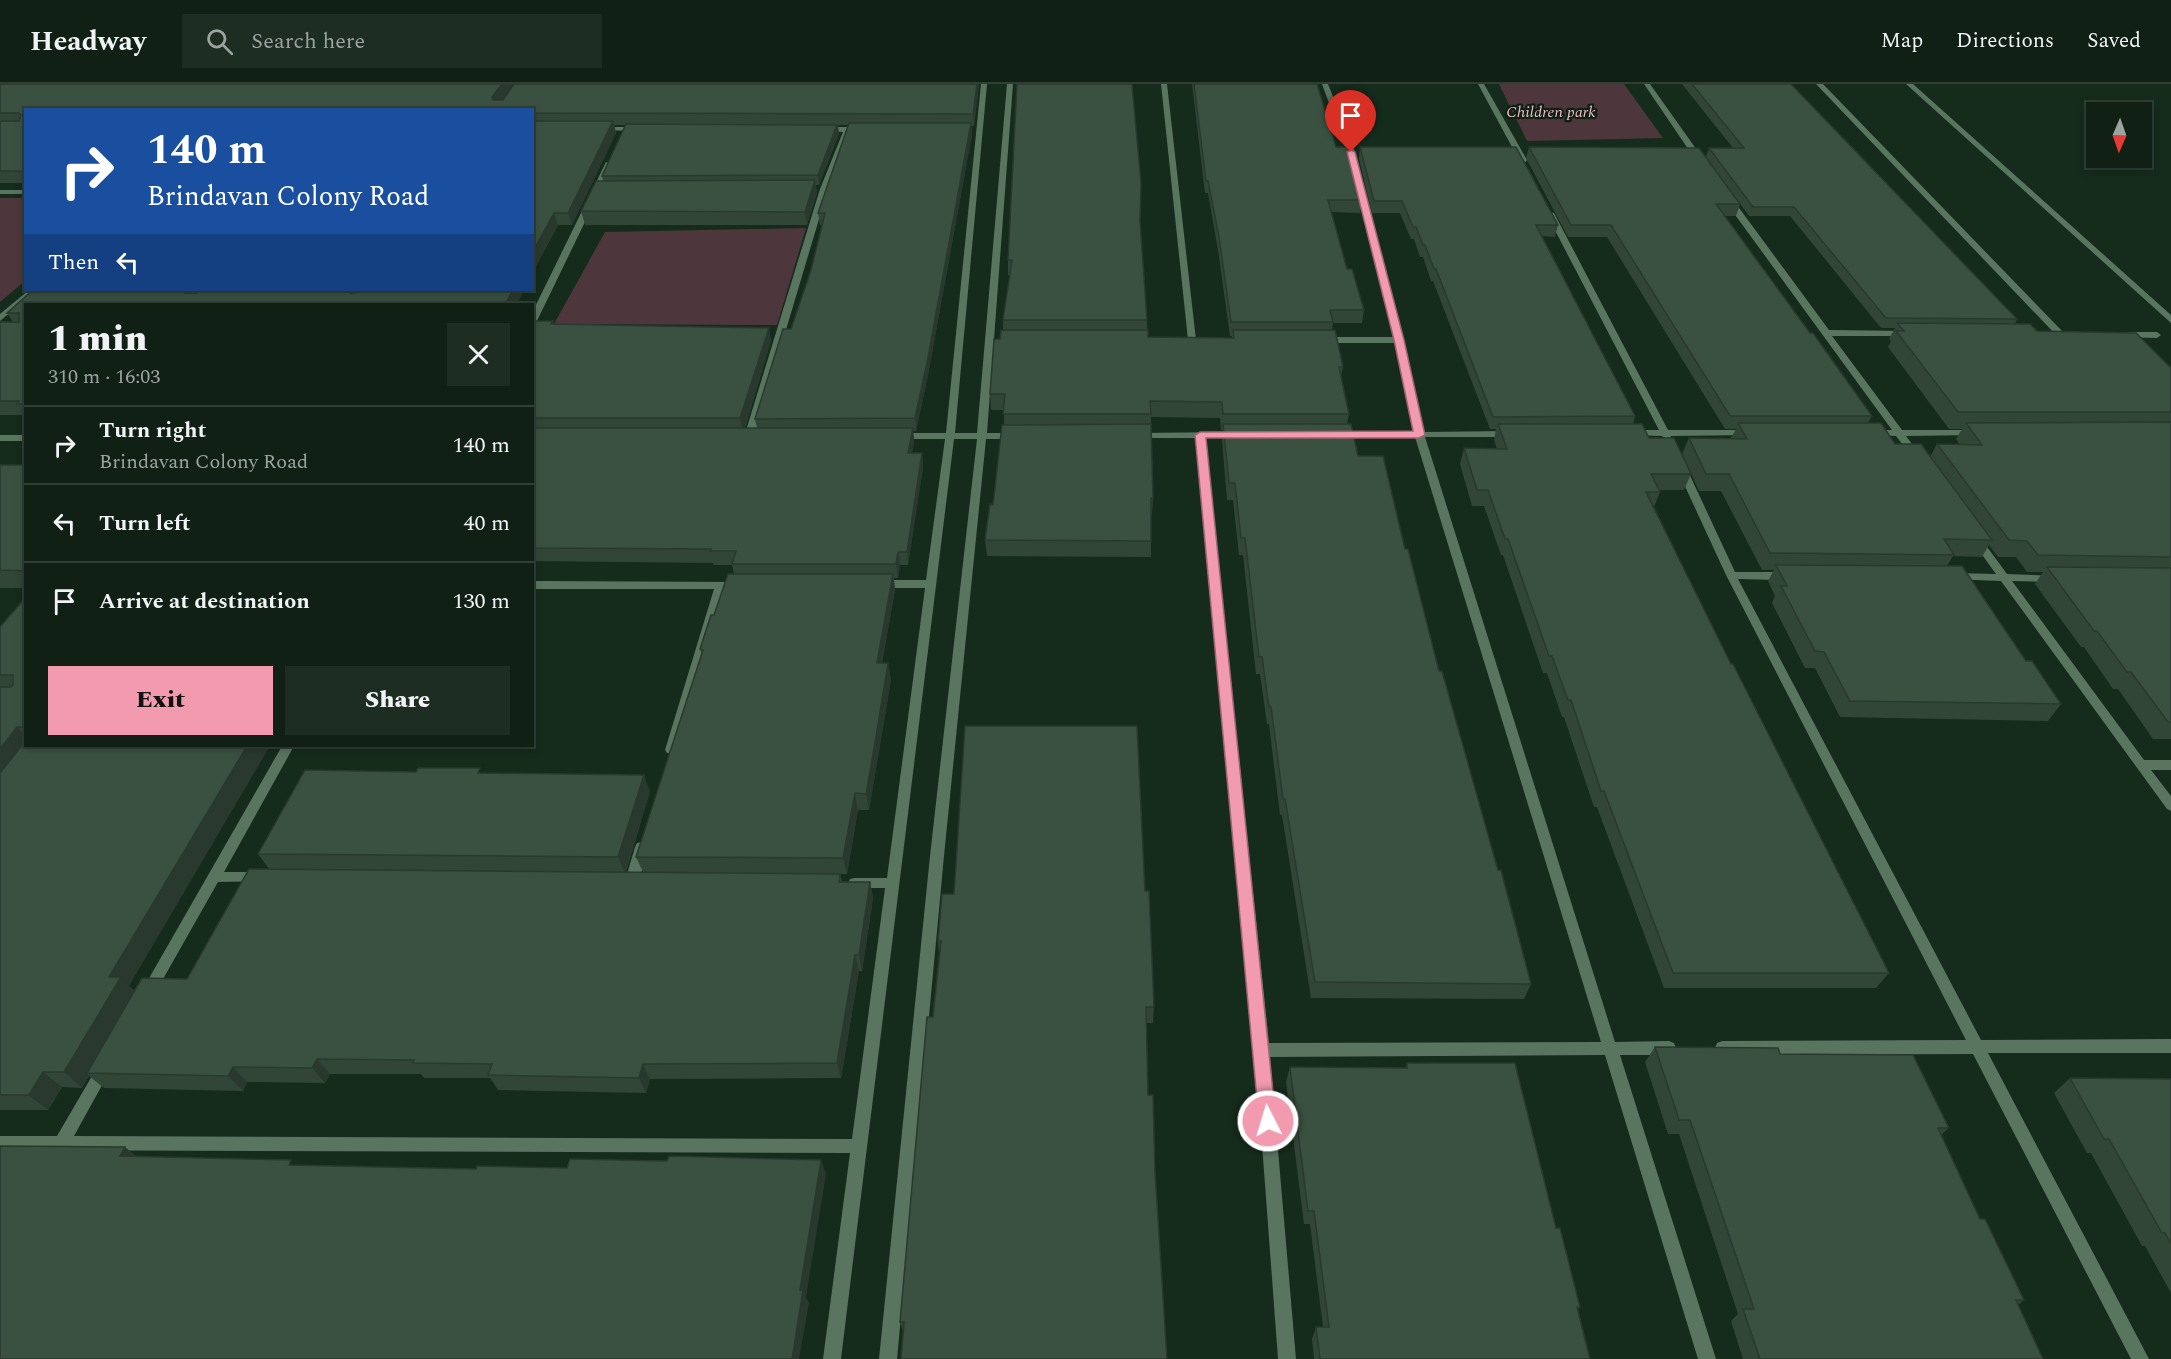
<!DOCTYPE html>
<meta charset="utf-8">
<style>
body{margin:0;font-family:Spectral,serif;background:#1e2d22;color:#f1f3f6;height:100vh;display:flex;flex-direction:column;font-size:22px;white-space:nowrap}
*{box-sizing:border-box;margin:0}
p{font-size:20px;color:#9ca3a0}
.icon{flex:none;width:33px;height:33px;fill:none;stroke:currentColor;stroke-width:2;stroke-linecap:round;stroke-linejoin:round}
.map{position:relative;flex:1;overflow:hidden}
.drawer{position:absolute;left:24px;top:219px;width:510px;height:444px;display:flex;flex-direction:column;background:#102015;border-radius:0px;box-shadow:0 3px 9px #0003,0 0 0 2px #303e34}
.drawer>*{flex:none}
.guide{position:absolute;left:24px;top:24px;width:510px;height:183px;border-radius:0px;box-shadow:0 3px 9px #0003,0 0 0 2px #303e34;background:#1a4fa0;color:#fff;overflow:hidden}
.needle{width:39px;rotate:182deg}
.buttons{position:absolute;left:2086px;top:18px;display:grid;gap:12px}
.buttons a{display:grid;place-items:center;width:66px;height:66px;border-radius:0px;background:#102015;box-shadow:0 3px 9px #0003,0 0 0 2px #303e34;font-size:30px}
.pin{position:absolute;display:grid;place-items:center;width:51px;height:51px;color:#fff;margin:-62px -26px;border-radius:50% 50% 50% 0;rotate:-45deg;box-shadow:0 0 6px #0007}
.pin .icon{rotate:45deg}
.me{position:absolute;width:66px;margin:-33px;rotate:355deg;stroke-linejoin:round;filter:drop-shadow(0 0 4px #0008)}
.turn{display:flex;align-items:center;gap:21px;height:126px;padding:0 24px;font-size:27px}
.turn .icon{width:78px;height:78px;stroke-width:2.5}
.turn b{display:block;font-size:42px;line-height:51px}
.then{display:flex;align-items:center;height:57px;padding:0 24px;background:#0003;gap:12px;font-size:22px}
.round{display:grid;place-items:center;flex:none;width:63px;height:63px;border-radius:0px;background:#1e2d22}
.summary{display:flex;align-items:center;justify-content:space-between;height:102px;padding:0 24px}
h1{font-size:36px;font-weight:800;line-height:45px}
.cta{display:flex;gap:12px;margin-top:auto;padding:12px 24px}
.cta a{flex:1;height:69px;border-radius:0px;background:#f19ab0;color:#111;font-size:24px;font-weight:800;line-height:69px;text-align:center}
.cta a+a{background:#1e2d22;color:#f1f3f6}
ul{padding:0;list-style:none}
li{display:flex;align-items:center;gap:18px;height:78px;padding:0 24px;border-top:2px solid #303e34}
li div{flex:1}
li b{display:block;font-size:22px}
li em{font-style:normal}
header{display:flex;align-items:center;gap:36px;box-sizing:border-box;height:84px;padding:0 30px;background:#102015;border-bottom:2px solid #303e34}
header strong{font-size:28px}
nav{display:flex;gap:33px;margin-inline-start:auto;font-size:21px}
.search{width:420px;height:54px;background:#1e2d22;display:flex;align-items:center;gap:15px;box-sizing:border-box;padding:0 21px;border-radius:0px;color:#9ca3a0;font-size:22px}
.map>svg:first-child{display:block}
</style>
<header>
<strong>Headway</strong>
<div class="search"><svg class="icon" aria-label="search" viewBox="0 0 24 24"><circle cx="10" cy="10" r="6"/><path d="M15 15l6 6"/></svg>Search here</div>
<nav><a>Map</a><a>Directions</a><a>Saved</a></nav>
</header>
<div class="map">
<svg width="2171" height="1275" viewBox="0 0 2171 1275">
<rect width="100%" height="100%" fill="#152b1c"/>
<g fill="#4d373d">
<polygon points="1499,0 1624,0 1663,54 1527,57"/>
<polygon points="0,114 25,114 26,196 0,218"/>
<polygon points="806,144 777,241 554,240 605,148"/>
</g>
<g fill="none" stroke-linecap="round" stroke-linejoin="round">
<g fill="#597560" fill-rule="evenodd">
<polygon points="981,0 987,0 955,349 977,349 1007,0 1013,0 987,349 1017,349 1022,352 1017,355 986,355 944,772 897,1275 879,1275 930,772 977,355 954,355 841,1275 823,1275 850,1069 0,1066 0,1052 57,1052 99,980 104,978 109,980 111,985 74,1052 852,1055 885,804 855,804 850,803 848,799 850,795 855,794 887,794 925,504 879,504 874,500 879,496 926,496 945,355 900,355 895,352 900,349 946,349"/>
<polygon points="1161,0 1167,0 1196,256 1192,259 1188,256"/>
<polygon points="1322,0 1328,0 1355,68 1403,256 1423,348 1509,347 1514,350 1509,353 1425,353 1615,958 1669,957 1674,959 1676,964 1674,969 1669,971 1620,971 1716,1275 1698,1275 1605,971 1270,973 1296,1275 1278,1275 1255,966 1196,354 1137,354 1134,353 1134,349 1236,348 1241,351 1236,354 1205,354 1269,959 1601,958 1415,353 1338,354 1333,351 1338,348 1414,348 1395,259 1322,259 1318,256 1322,253 1394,253 1347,68"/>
<polygon points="1478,0 1484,0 1527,76 1526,78 1519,76"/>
<polygon points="1644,0 1650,0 1704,76 1703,78 1697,78"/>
<polygon points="1816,0 1823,0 2064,249 2064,253 2058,253"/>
<polygon points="1906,0 1913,0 2171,231 2171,239"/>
<polygon points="600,43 639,43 642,45 639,47 598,46 598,44"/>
<polygon points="847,43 864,46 861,48 849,48 828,105 754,353 752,355 746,355 744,353 820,105 843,48 822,47 819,45 822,43"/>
<polygon points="606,78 613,80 536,239 532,241 532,229"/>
<rect x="0" y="106" width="26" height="4"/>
<polygon points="1725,113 1731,113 1829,246 1910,247 1910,251 1907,252 1832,252 1902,346 1974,346 1979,349 1977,351 1906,352 1921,372 1916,375 1913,374 1896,352 1869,351 1867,349 1872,346 1892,346 1725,117"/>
<polygon points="1547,127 1554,129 1668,346 1749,346 1754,349 1752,351 1671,352 1670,355 1667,356 1662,352 1629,351 1627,349 1632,346 1659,346 1546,129"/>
<polygon points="29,206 37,206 0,237 0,230"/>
<polygon points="2122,248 2157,248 2161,251 2157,254 2119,253 2119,249"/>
<rect x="0" y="351" width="26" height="6"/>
<polygon points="1682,382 1687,385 1735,488 1786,488 1791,492 1786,496 1738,495 1981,956 2171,955 2171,969 1988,969 2149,1275 2131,1275 1973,970 1722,971 1717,969 1715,964 1717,959 1722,957 1966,956 1726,491 1677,385"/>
<polygon points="1975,451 1979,452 2007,490 2060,492 2061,494 2060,496 2056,498 2012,497 2144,676 2171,676 2171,686 2151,686 2171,712 2171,727 2167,725 2001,497 1949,495 1948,493 1953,489 1996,490 1970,454"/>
<polygon points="532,497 742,498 743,501 742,504 725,505 675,669 667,669 665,666 714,505 532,505"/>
<polygon points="282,662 294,662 224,788 259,788 264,789 266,793 264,797 218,798 154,911 149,913 144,911 142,907 144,903"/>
<polygon points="642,758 647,759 649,763 639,797 637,801 632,802 627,801 625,797 635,763 637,759"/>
</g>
</g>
<g fill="#324638">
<polygon points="0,0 502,16 979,0 974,42 971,42 972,50 928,291 916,347 913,347 914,357 912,369 922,369 923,383 908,481 900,481 898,494 894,494 895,506 882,579 888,579 891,596 869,726 858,726 847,790 840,790 842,798 870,798 873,814 862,887 859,887 841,994 650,995 646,1009 498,1006 490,994 424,994 421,990 330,990 325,999 247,998 243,1007 104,1004 89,992 82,1004 62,1003 48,1026 0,1026 0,543 26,513 26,662 129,902 134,907 187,895 269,785 258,770 482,689 650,707 626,788 643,788 636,773 702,571 700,565 714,531 734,490 732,481 714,481 713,479 532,477 532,237 553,237 554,240 771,257 745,344 757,344 755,335 791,245 811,186 822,141 820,141 818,129 848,41 838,41 839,50 819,101 816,101 817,109 807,141 585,141 581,127 603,97 602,92 626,41 614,41 616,49 572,141 558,141 532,190 532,26 26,26 26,99 0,99"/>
<polygon points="1192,0 1317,0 1336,63 1362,116 1360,129 1331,128 1347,185 1364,226 1362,239 1333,239 1332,246 1343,283 1341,293 1349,330 1347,340 1358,372 1405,465 1439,587 1531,900 1524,915 1311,914 1282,731 1280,731 1269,640 1267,640 1260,590 1256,590 1243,471 1239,471 1233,416 1227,416 1222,356 1223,346 1221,346 1220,334 1151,333 1153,414 1152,431 1151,431 1151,473 987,472 985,456 993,421 1004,341 1004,326 991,326 990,310 1000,255 1003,246 1003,236 1010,191 1008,191 1008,176 1140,139 1148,253 1232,254 1232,252 1230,252 1218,166 1208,109 1205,109"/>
<polygon points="1682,0 1791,0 2017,235 2015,240 2037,247 2171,283 2171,655 2153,655 2118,605 2113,605 2084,563 2081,563 2035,500 2043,488 2027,488 2016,473 1998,473 1989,461 1982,473 1953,472 1947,482 2061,620 2048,637 1840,633 1815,584 1805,584 1772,519 1775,512 1768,497 1774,486 1762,486 1721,407 1699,407 1682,370 1689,354 1731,354 1736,345 1725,345 1607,153 1568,153 1526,74 1529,63 1740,120 1736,132 1724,132 1872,332 1868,339 1895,360 1930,373 1937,360 1960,361 1956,355 1962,345 1949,345 1888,263 1891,257 1889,255 1895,244 1881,244 1790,132 1749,132 1706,73 1709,64 1733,64"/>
<polygon points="1360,63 1558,141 1555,153 1542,152 1635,332 1633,340 1691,390 1684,406 1659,406 1660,408 1654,423 1731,580 1889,889 1876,904 1664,904 1597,723 1594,723 1564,633 1562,633 1547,589 1543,589 1503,471 1501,471 1484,422 1472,422 1460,380 1464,364 1497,365 1494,356 1496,345 1490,345 1433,197 1431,197 1423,173 1420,173 1414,155 1411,155 1400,129 1372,129 1359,75"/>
<polygon points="33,206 524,206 517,220 26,220 26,332 25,331 0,331 0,238 13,238 7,229"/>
<rect x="0" y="381" width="26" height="123"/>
<polygon points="1145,807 1154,923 1153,939 1146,939 903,1248 900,1238 939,869 938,857"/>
<polygon points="1655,963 1780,970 1949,1044 1941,1051 1980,1135 2024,1216 2018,1221 2043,1275 1743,1275 1731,1237 1738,1230 1679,1050 1668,1050 1645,978"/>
<polygon points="1407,979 1556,1144 1580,1223 1578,1225 1590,1275 1314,1275 1312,1255 1316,1243 1323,1243 1310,1140 1304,1140 1286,998 1290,983 1405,984"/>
<polygon points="2070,994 2171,995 2171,1209 2145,1162 2142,1162 2091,1069 2087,1069 2054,1009"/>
</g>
<g fill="#29392e">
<polygon points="502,0 513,0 496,25 492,13"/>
<polygon points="977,0 979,0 974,42 973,30"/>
<polygon points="613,37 616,49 572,141 568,129"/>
<polygon points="971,39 972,50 928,291 916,347 915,334"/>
<polygon points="837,41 839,50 819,101 818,91"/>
<polygon points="815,96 817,109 807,141 805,128"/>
<polygon points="554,129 558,141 532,190 532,169"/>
<polygon points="185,206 204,206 192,218 185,209"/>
<polygon points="353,206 366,206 357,220 351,209"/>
<polygon points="513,206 524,206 517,220 505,220"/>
<polygon points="769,244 771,257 743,348 740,334"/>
<polygon points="913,344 914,357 910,383 908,369"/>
<polygon points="922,369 923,383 908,481 907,468"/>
<polygon points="898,468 900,481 898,494 896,480"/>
<polygon points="893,490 895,506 879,595 877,579"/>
<polygon points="888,579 891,596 869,726 866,710"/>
<polygon points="17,643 26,653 26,662 0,703 0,665"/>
<polygon points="247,662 270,662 129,902 137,909 87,989 89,992 82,1004 64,988 109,893"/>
<polygon points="644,691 650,707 625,789 618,773"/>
<polygon points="855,709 858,726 847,790 843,774"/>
<polygon points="870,798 873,814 862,887 859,871"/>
<polygon points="855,871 859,887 841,994 837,979"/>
<polygon points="317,975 330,990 325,999 312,984"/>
<polygon points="643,980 650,995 646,1009 639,994"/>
<polygon points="233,983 247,998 243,1007 228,992"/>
<polygon points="43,988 62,1003 48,1026 29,1011"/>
<polygon points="125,1063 142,1077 120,1072"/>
<polygon points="821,1076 826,1090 806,1213 809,1219 799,1275 792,1275 800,1206"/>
</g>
<g fill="#3a5141" stroke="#29392e" stroke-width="1.5">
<polygon points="0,0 502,0 492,13 493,16 503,16 514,0 977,0 973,30 532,29 532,26 26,26 26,87 0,87 0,37 19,37 21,31 19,29 0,29"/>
<polygon points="1017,0 1132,0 1141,99 1140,137 1147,236 1003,236 1012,176 1008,176"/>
<polygon points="1194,0 1317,0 1336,63 1348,63 1362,116 1328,116 1347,185 1352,185 1364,226 1330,226 1333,238 1231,238 1219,153 1208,97 1206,97"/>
<polygon points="1692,0 1791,0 2017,235 1886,234 1794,123 1753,123 1709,64 1744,64"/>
<polygon points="532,37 613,37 568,129 554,129 532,169"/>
<polygon points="849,39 971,39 927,279 915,334 755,335 783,245 791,245 811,186 825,129 818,129"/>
<polygon points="626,40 837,41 818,91 602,92"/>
<polygon points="1360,63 1516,63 1558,141 1536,141 1635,332 1493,333 1436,185 1434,185 1425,161 1423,161 1416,143 1413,143 1402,117 1374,117"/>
<polygon points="1529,63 1699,64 1740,120 1716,120 1810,249 1813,249 1872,332 1730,332 1611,141 1571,141"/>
<polygon points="815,96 805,128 581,127 596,97"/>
<polygon points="33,206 185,206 185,209 197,209 200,206 353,206 351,209 362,208 364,206 513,206 505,220 26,220 26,320 17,320 19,317 0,317 0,238 19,238 19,229 7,229"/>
<polygon points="532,237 553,237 551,240 769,244 740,334 532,334"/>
<polygon points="1897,239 2030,240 2037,247 2136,249 2170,283 2171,283 2171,328 1958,328 1896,247 1904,247"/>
<polygon points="1001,246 1148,246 1148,253 1234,254 1233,246 1335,246 1343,283 1339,283 1349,330 1223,330 1222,318 1150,317 1151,330 1003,330 1005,310 990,310 994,255 1000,255"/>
<polygon points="2171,338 2171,473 2038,471 2027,457 2009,456 1937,360 1982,361 1966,339"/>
<polygon points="1738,339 1881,339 1895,360 1921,360 1992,456 1944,455 1954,471 1770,469 1729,390 1706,390 1689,354 1747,355"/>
<polygon points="1151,340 1153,414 1151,414 1151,457 985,456 990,420 993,421 1002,341"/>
<polygon points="1223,340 1351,340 1358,372 1383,372 1405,465 1408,465 1439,587 1442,587 1498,786 1501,786 1531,900 1315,898 1285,715 1283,715 1271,623 1269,623 1262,573 1259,573 1245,454 1241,454 1235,399 1229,399"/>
<polygon points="1498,340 1642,340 1649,354 1674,354 1691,390 1651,390 1660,408 1646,408 1731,580 1733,580 1889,889 1673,889 1604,707 1601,707 1571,616 1568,616 1552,572 1549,572 1508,455 1505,455 1488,406 1477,406 1464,364 1507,365"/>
<polygon points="532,344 913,344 908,369 922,369 907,468 898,468 896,480 732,480 736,467 710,467 711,465 532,464"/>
<polygon points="0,381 26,381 26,487 0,486"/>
<polygon points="1776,481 1962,482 2026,577 2032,577 2061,620 1850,617 1824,568 1815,567 1781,502 1787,502"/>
<polygon points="2047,483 2171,484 2171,638 2168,638 2131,588 2127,588 2097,547 2094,547"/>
<polygon points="728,490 893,490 877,579 888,579 874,665 866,710 855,709 843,774 636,773 703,566 700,565 711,531 714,531"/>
<polygon points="26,513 26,643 17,643 0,665 0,603 11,603 13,601 13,591 0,591 0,543"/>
<polygon points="965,642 1137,642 1145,807 1149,807 1154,923 1146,923 1148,1011 1153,1011 1155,1087 1167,1275 901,1275 904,1238 900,1238 927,933 933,933 941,857 938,857 942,810 954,810"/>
<polygon points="26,656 26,662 247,662 109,893 121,893 64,988 43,988 29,1011 0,1011 0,689"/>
<polygon points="418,684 480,684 478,689 644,691 618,773 258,770 305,686 416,688"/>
<polygon points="249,785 840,790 839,798 870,798 859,871 855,871 837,979 643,980 639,994 488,991 492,980 413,979 414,976 317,975 312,984 233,983 228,992 87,989 142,894 187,895"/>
<polygon points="1655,963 1778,964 1780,970 1913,971 1949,1044 1938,1044 1980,1135 1985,1135 2024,1216 2016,1216 2043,1275 1760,1275 1743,1225 1754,1225 1690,1036 1679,1036"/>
<polygon points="1407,979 1515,979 1556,1144 1560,1144 1580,1223 1577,1223 1590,1275 1320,1275 1316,1243 1329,1243 1314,1127 1308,1127 1290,983 1407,984"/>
<polygon points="2070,994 2171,995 2171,1160 2165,1149 2162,1149 2109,1055 2104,1055"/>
<polygon points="0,1062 125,1063 120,1072 291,1076 289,1081 476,1085 477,1082 567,1084 570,1075 667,1077 669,1072 821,1076 800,1206 803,1206 792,1275 0,1275"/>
</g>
<polygon fill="#f19ab0" stroke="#9d6472" stroke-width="1.5" points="1351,66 1355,68 1404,256 1425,351 1419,354 1206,354 1276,1037 1274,1043 1268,1046 1261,1043 1259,1037 1195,351 1200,348 1413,347 1394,256 1347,68"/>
<g text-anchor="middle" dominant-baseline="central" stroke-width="4.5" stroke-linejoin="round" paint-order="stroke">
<g font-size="16" font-style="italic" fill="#f5b8c6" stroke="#0c2113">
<text x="1551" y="28">Children park</text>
</g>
</g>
</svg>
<div class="buttons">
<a><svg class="needle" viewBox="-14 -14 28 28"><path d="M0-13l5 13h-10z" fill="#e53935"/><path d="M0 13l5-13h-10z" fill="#9ca3a0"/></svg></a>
</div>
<div class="pin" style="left:1351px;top:68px;background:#d93025"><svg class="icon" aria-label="arrive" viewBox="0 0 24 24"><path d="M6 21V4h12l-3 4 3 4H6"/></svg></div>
<svg class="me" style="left:1268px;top:1037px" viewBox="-20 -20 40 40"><circle r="17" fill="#f19ab0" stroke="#fff" stroke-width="3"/><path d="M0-11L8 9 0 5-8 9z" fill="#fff"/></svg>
<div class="guide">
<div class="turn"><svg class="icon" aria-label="right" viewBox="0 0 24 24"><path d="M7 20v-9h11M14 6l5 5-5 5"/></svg><div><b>140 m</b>Brindavan Colony Road</div></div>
<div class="then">Then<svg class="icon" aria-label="left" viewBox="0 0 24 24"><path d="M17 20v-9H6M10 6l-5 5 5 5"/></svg></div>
</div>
<section class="drawer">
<div class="summary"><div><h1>1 min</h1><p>310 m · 16:03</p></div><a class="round"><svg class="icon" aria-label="close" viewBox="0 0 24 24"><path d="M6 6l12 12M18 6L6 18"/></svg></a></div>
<ul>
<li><svg class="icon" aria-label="right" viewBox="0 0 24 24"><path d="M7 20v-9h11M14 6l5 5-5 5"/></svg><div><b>Turn right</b><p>Brindavan Colony Road</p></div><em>140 m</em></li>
<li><svg class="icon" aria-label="left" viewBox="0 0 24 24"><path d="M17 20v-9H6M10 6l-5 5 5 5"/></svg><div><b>Turn left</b></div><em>40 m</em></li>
<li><svg class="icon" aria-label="arrive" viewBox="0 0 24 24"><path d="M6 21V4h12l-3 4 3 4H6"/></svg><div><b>Arrive at destination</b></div><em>130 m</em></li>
</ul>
<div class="cta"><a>Exit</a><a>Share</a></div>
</section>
</div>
